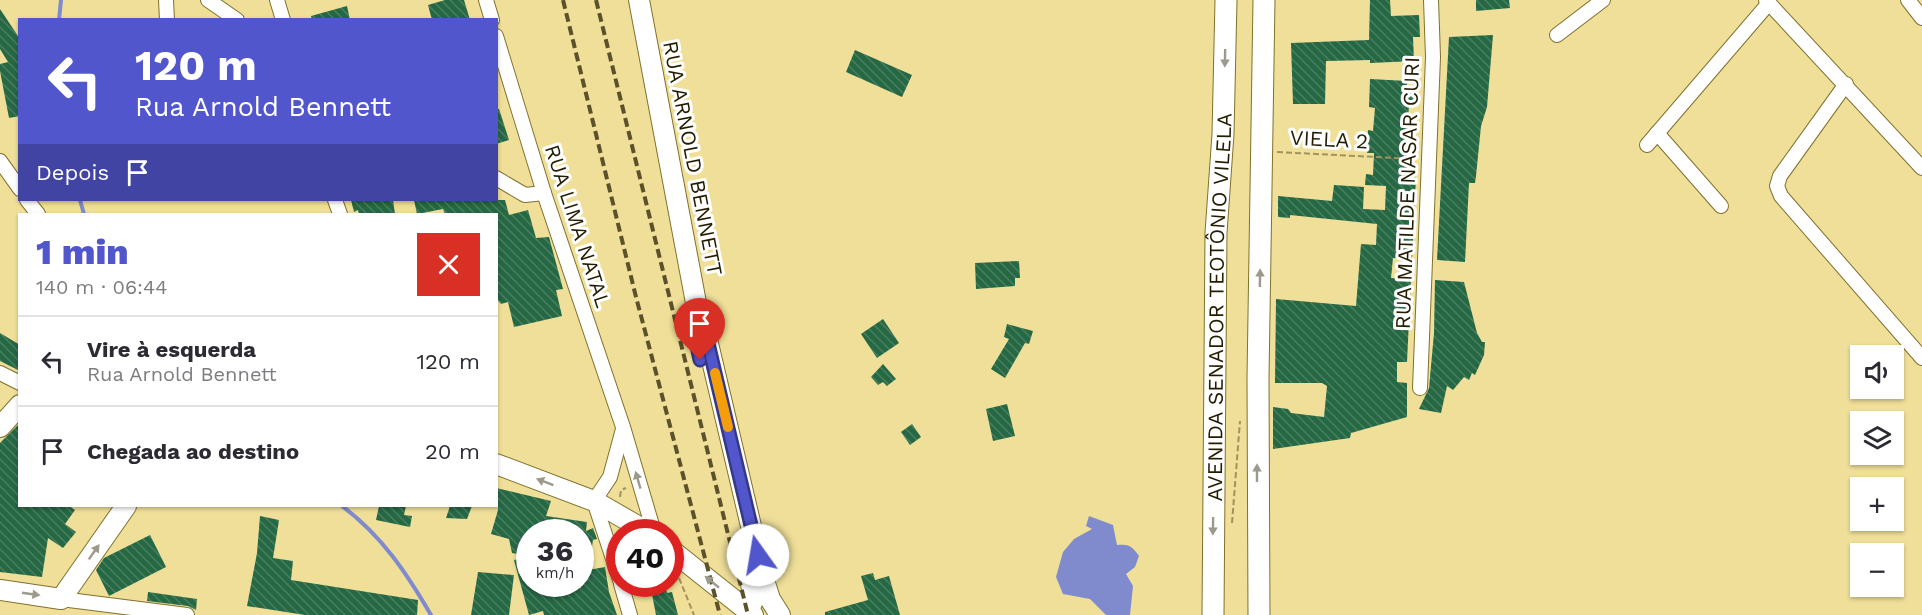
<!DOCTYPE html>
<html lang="pt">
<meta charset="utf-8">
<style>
body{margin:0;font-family:"Work Sans",sans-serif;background:#f7f7f7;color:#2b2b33;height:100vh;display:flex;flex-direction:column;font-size:22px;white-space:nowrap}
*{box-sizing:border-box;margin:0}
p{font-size:20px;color:#7c7c81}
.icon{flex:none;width:33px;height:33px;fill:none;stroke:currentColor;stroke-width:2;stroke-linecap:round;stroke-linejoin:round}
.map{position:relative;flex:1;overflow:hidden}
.panel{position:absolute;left:18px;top:213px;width:480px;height:294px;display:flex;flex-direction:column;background:#fff;border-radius:0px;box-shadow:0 2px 4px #0004}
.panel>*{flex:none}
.banner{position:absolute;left:18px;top:18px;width:480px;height:183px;border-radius:0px;box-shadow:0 2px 4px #0004;background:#5256cc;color:#fff;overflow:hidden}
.controls{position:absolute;left:1850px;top:345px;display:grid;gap:12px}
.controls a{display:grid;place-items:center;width:54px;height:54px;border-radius:0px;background:#fff;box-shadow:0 2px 4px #0004;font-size:30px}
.speed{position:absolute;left:516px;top:519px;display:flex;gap:12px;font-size:30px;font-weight:700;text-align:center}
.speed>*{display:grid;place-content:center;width:78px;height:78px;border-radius:50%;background:#fff;box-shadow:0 2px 4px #0004;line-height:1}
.speed small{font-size:15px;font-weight:400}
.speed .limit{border:9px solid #d22;background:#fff;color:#111}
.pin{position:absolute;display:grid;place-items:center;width:51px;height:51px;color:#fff;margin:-62px -26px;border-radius:50% 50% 50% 0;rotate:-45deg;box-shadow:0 0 6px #0007}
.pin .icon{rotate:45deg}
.me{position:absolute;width:66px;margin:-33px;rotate:347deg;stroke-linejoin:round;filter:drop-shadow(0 0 4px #0008)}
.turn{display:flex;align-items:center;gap:21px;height:126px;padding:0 18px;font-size:27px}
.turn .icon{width:78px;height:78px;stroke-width:2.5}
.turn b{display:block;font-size:42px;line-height:51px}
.then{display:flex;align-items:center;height:57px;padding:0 18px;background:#0003;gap:12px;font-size:22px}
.round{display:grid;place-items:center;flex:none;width:63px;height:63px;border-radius:0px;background:#f7f7f7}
.head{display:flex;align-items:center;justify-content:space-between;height:102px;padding:0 18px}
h1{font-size:36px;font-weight:800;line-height:45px;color:#5256cc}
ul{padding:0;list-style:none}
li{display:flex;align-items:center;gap:18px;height:90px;padding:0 18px;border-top:2px solid #e1e1e2}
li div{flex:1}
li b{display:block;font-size:22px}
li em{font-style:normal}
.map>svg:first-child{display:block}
</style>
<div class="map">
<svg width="1922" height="615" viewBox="0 0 1922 615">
<defs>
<pattern id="building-back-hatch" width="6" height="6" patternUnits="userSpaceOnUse" patternTransform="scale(1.5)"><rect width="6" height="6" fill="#256844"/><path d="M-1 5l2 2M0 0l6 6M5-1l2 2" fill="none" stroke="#4b7d60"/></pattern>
</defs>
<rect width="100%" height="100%" fill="#efdf99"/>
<path fill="#808bce" d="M1089,516L1113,525L1117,545C1129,544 1132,546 1139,556L1135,567L1126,574L1133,586L1130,615H1106L1090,599L1063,594L1056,577L1063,552L1074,539L1092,529L1086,526Z"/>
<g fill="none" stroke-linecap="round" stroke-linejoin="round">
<g stroke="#808bce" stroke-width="4">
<polyline points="59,20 61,0"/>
<polyline points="80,200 84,214"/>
<path d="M342,506C381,535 406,572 431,615"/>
</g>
</g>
<g fill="url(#building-back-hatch)">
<polygon points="445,0 464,0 470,20 432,20 428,5"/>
<polygon points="1370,0 1390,0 1391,16 1419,15 1420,37 1413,37 1414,61 1370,63 1370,60 1326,61 1325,104 1293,104 1291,43 1369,40"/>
<polygon points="1476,0 1509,0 1510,8 1476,11"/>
<polygon points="347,6 350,20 312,20 311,16"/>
<polygon points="0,9 20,39 20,116 9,118 0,71 0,64 8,62 0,49"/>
<polygon points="1493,35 1487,107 1481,126 1476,176 1475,183 1469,183 1465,262 1437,260 1449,37"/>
<polygon points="855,50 912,75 902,97 846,72"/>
<polygon points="1370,79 1407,81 1407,87 1416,88 1415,104 1409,104 1407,142 1413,142 1412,155 1409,155 1408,176 1416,177 1412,259 1393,258 1391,278 1411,279 1407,362 1397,362 1397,382 1407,383 1407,417 1351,433 1350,438 1273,449 1273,407 1288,409 1291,413 1324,417 1327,386 1322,383 1275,383 1276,299 1356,306 1361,244 1376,245 1377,224 1290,215 1290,218 1278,217 1278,196 1332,201 1334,185 1364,187 1363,209 1385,210 1386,186 1365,185 1366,174 1373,175 1374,153 1367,153 1368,130 1373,131 1375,108 1369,107"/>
<polygon points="496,109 499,109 509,140 496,144"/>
<polygon points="351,200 393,200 395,214 359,214 358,210 354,212"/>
<polygon points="414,200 505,200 509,215 528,210 536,238 549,237 563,289 556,290 562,316 514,327 508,302 501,304 496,298 496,214 445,214 443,209 417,214"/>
<polygon points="1019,261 1020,278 1015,278 1015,286 976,289 975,263"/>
<polygon points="1435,280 1464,282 1477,333 1482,342 1485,342 1484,355 1475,375 1472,373 1469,380 1464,377 1453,390 1447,386 1441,413 1419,409 1429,388 1434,333"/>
<polygon points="883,319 899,343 877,358 861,334"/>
<polygon points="1007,324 1033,331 1029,344 1025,343 1005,378 991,369 1009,339 1004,337"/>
<polygon points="0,333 20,345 20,371 0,361"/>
<polygon points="883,364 896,379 887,386 883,382 878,385 871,377"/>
<polygon points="1007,404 1015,436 993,441 986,409"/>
<polygon points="20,423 20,506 69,506 75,510 65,524 76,532 63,548 48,538 42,577 0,572 0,443"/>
<polygon points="912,424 921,437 910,445 901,432"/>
<polygon points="496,488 551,501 546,516 587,522 586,531 593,528 597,539 593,540 588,570 605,567 609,592 617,615 544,615 543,611 529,615 514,560 522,558 530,584 581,588 582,532 530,532 530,556 512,553 509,539 491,534 498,510"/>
<polygon points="379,506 406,506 404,515 412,516 410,527 376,520"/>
<polygon points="450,506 472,506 467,519 446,518"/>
<polygon points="260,516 279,520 273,558 293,561 291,580 418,600 417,615 305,615 247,606 257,553"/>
<polygon points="150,535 166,567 109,596 96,570 104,558"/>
<polygon points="478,572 514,575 509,615 471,615"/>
<polygon points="873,573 875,580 889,576 900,615 825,615 825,612 868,600 861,576"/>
<polygon points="650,584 664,584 667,593 672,592 678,615 656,615"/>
<polygon points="148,592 197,599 196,610 188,606 147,601"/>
</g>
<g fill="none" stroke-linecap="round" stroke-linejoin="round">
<defs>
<g id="street">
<polyline points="166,0 167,20"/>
<polyline points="208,0 237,20"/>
<polyline points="277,0 283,20"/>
<polyline points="486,0 492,20"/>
<polyline points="1766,0 1922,168"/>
<polyline points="1908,0 1922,18"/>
<polyline points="1557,35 1603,0"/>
<polyline points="496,36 544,193 623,427 654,532"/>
<polyline points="1846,84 1780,176 1777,186 1781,196 1922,358"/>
<polyline points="1657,133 1721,206"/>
<polyline points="1647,145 1769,3"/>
<polyline points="0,161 20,189"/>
<polyline points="496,178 525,195 544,193"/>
<polyline points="27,200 38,214"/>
<polyline points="335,200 340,214"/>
<polyline points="0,373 20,383"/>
<polyline points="1420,388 1433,57 1431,0"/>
<polyline points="620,580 594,501 610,477 623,429"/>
<polyline points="621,584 630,615"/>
<polyline points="61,599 187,615"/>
</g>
<g id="secondary">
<polyline points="639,0 700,324 706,335 763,577 770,599 780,615"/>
<polyline points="0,427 20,405"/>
<polyline points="496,464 594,501 648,532"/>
<polyline points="670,549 753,615"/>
<polyline points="0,590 61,599 126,506"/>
<polyline points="745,608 751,605 754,598 747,566"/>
</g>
<g id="primary">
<path id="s1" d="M1213,615L1216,233L1223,134L1226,0"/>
<polyline points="1259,615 1258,378 1264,0"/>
</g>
</defs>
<use href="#street" stroke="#80712c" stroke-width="16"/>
<use href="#secondary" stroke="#80712c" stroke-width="22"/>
<use href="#primary" stroke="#80712c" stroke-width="23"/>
<g stroke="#a0935e" stroke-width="2" stroke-dasharray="6 3" stroke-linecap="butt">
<polyline points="1277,152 1415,159"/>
<polyline points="620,497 621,490 626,488"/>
<polyline points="1232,523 1240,421"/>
<polyline points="679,578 694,615"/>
</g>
<use href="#street" stroke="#fff" stroke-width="14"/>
<use href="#secondary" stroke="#fff" stroke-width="20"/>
<use href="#primary" stroke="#fff" stroke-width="21"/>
<g stroke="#5b512a" stroke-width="4" stroke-dasharray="9 4.5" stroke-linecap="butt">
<polyline points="563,0 636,297 720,615"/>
<polyline points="596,0 748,615"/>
</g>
</g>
<defs><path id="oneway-solid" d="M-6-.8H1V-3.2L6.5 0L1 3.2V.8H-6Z" transform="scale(1.5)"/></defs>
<g fill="#9c998d">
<use href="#oneway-solid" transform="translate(1225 58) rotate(91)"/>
<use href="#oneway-solid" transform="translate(1260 278) rotate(-89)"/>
<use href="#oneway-solid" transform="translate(1257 473) rotate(-90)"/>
<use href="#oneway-solid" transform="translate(638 480) rotate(-106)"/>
<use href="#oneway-solid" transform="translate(545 482) rotate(-159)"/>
<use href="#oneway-solid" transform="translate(1213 526) rotate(91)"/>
<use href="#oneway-solid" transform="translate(94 552) rotate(-55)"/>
<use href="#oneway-solid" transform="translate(712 582) rotate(-141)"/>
<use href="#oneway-solid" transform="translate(31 594) rotate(8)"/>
</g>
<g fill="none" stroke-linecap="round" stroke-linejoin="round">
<defs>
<polyline id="route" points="700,360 695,337 700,324 706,335 758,555"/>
</defs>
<use href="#route" stroke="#353885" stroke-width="15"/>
<use href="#route" stroke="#5256cc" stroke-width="10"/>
<polyline stroke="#f59e0b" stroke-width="10" points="715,373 728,427"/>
</g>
<g text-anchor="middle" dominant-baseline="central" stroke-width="6" stroke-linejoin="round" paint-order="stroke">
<g font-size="21" fill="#231c01" stroke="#fff">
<text transform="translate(1329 139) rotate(3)">VIELA 2</text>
<text transform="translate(693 158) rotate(79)">RUA ARNOLD BENNETT</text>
<text transform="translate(1407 193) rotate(-88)">RUA MATILDE NASAR CURI</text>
<text transform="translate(578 226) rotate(72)">RUA LIMA NATAL</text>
<text stroke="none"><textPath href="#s1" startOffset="308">AVENIDA SENADOR TEOTÔNIO VILELA</textPath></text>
</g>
</g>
</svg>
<div class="controls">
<a><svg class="icon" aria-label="sound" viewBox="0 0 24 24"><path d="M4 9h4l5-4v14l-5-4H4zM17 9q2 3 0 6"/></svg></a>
<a><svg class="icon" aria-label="layers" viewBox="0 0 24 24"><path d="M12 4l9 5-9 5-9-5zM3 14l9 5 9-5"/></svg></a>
<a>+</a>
<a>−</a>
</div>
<div class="speed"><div>36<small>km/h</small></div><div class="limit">40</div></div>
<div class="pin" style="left:700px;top:360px;background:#d93025"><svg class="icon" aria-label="arrive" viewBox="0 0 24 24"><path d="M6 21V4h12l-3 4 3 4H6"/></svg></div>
<svg class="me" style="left:758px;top:555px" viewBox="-20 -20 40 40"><circle r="19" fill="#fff"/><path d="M0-13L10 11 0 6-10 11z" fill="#5256cc"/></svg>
<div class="banner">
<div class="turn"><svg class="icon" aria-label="left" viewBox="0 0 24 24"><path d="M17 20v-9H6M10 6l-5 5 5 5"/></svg><div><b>120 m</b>Rua Arnold Bennett</div></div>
<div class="then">Depois<svg class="icon" aria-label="arrive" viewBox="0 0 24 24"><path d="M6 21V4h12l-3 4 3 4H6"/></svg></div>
</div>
<section class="panel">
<div class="head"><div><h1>1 min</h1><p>140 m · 06:44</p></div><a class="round" style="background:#d93025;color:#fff"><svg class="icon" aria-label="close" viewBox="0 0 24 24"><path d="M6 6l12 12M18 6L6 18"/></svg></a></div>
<ul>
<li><svg class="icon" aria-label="left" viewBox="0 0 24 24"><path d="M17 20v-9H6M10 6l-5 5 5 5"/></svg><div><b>Vire à esquerda</b><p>Rua Arnold Bennett</p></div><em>120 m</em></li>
<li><svg class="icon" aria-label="arrive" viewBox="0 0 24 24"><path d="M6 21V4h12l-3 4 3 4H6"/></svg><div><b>Chegada ao destino</b></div><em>20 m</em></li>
</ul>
</section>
</div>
